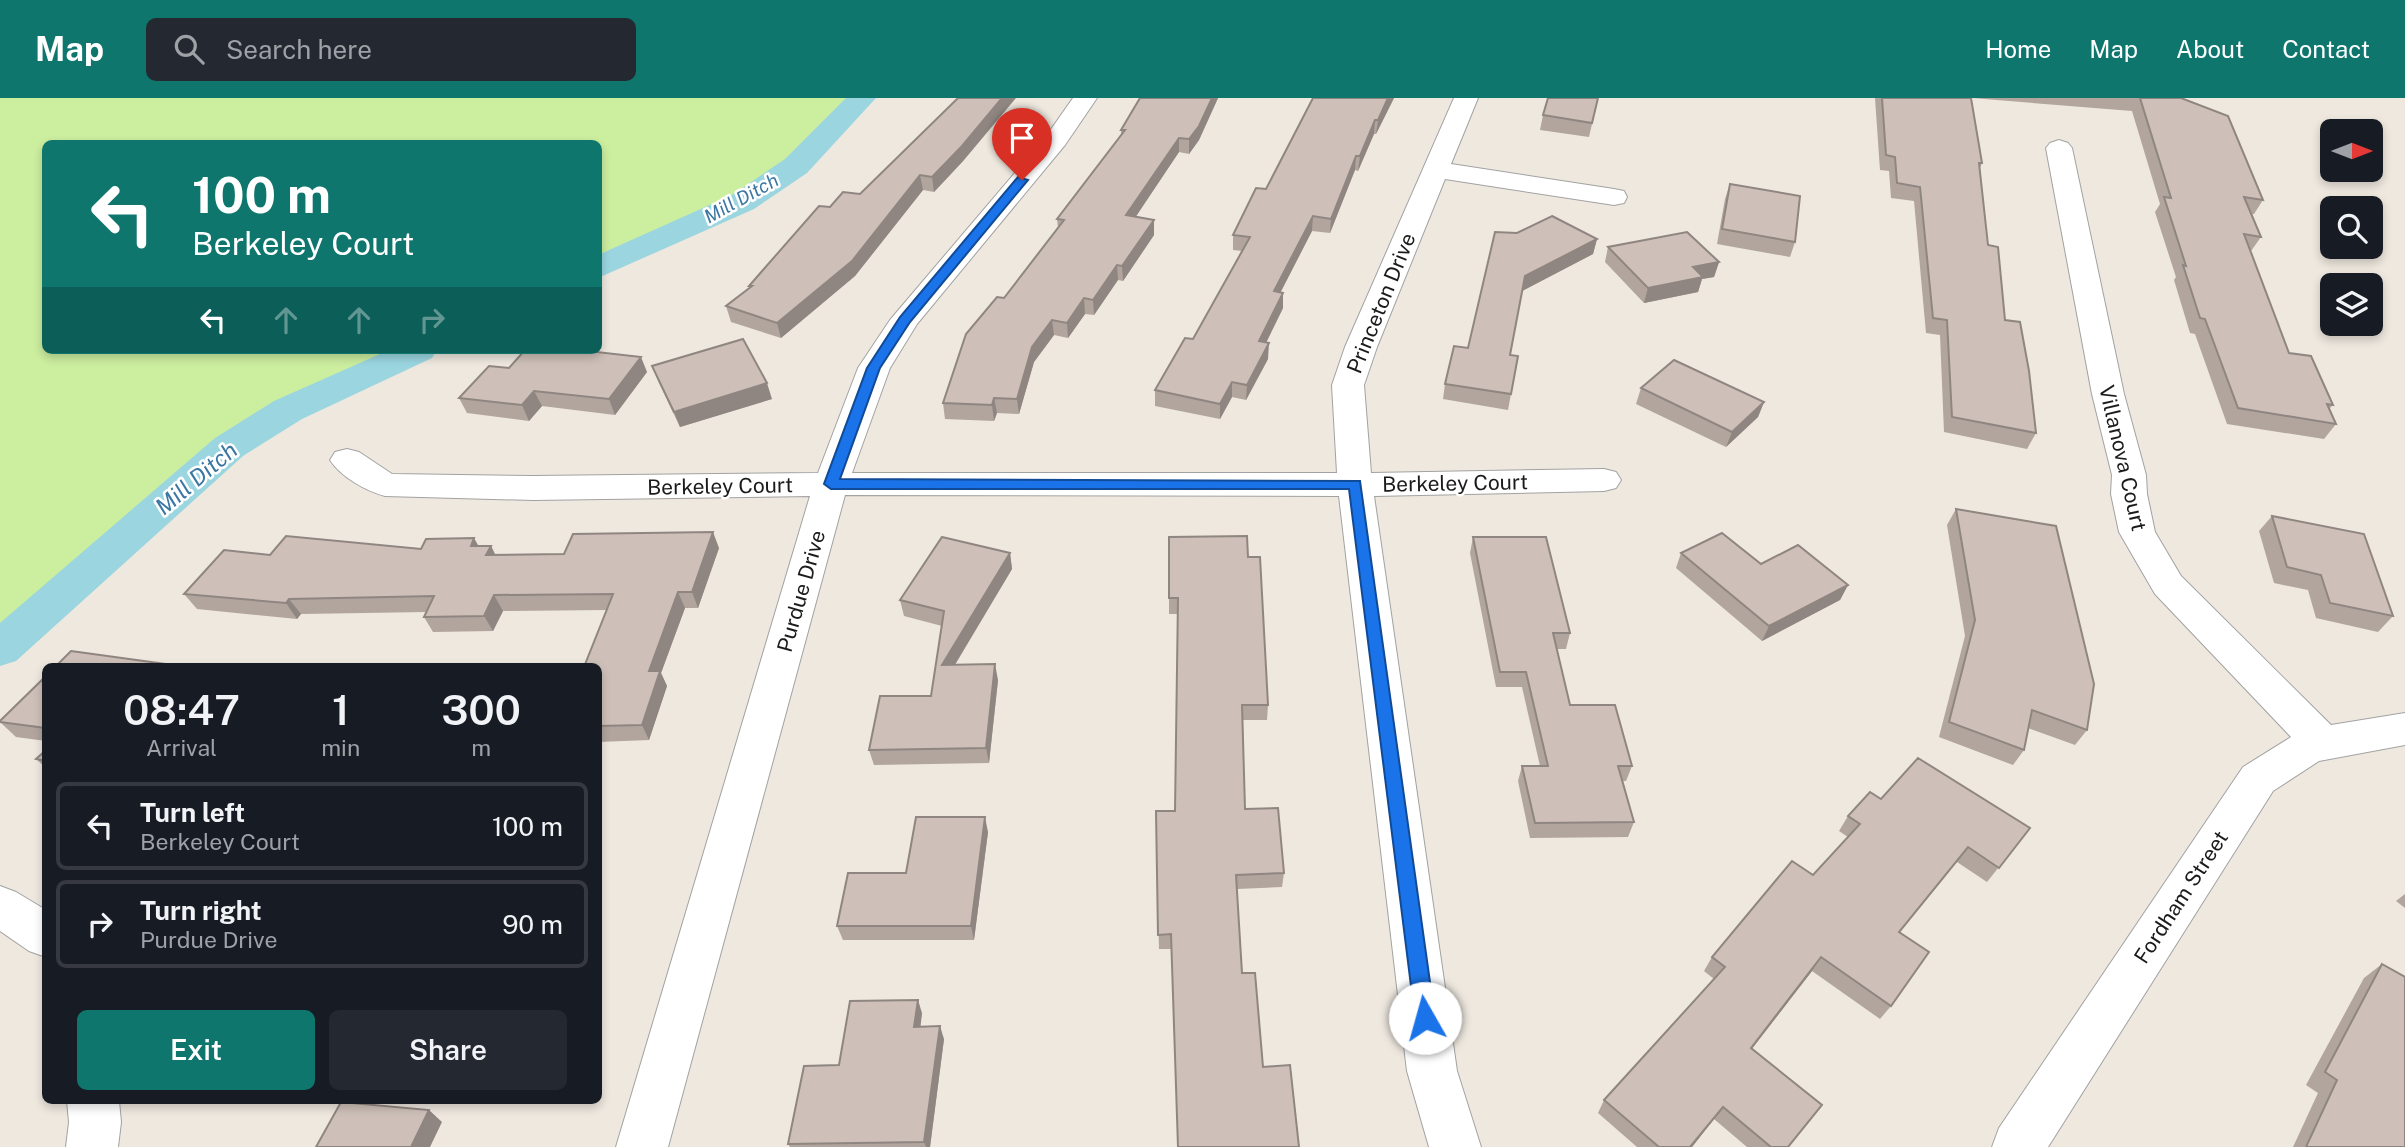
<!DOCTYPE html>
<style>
body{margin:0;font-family:"Public Sans",sans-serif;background:#242831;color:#f1f3f6;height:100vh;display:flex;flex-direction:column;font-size:26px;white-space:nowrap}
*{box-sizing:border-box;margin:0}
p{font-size:23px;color:#9ea1a6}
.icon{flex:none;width:38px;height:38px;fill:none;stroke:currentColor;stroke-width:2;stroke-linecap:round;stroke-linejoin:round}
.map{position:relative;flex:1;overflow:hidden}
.sheet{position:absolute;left:42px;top:565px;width:560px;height:441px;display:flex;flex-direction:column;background:#171b24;border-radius:10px;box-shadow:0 4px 10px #0003}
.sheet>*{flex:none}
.top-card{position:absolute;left:42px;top:42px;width:560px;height:214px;border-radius:10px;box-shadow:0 4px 10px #0003;background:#0f766e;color:#fff;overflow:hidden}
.needle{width:46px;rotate:90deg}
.fabs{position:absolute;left:2320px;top:21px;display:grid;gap:14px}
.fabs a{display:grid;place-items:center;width:63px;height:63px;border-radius:10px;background:#171b24;box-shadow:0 4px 10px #0003;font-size:35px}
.pin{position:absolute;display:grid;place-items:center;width:60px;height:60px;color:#fff;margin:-72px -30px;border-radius:50% 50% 50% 0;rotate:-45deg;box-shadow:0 0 7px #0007}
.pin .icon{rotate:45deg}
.me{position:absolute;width:77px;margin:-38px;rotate:353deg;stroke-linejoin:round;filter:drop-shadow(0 0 5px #0008)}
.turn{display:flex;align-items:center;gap:24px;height:147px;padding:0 35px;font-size:32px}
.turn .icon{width:91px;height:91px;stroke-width:2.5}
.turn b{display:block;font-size:49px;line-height:60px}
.lanes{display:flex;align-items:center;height:66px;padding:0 35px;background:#0003;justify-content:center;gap:35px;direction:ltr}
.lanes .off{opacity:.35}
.eta{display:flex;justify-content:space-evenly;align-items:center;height:119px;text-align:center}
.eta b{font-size:42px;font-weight:600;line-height:49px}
.primary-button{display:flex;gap:14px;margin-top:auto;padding:14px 35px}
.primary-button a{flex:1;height:80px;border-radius:10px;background:#0f766e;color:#fff;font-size:28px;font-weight:600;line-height:80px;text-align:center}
.primary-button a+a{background:#242831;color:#f1f3f6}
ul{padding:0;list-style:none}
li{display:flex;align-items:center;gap:21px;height:88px;margin:0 14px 10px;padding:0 21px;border:4px solid #363941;border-radius:10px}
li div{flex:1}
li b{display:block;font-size:26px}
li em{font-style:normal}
header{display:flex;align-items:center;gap:42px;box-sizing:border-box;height:98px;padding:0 35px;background:#0f766e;color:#fff}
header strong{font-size:33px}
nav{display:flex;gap:38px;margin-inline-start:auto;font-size:24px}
.search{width:490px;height:63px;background:#242831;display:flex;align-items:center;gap:18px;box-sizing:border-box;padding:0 24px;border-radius:10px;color:#9ea1a6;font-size:26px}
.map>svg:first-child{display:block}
</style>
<header>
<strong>Map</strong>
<div class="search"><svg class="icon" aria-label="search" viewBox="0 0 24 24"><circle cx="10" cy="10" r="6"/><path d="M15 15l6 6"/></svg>Search here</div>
<nav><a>Home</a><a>Map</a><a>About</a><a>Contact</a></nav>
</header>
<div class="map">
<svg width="2405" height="1049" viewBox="0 0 2405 1049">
<rect width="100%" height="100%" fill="#eee8df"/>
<polygon fill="#ccee9f" points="0,0 856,0 787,66 745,96 599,162 598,46 46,46 46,252 402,252 242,325 0,537"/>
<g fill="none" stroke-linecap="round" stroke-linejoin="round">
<g fill="#9bd6e0" fill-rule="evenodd">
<polygon points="846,0 876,0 807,75 754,111 598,180 598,157 732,97 785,61"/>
<polygon points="389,252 437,252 432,260 302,321 243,358 16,563 0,568 0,525 215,340 274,303"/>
</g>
<defs>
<g id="minor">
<path d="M1073,0H1097L1065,47L917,226L890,270L852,375H1337L1332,287L1345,249L1454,0H1478L1451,66L1614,91L1624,93L1627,99L1624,105L1614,107L1445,81L1377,249L1364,287L1371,375L1604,371L1616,374L1621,382L1616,390L1604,393L1374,398L1457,973L1481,1049H1429L1407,973L1339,398L845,397L668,1049H616L810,398L533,402L385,398C366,393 341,379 330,362L335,354L347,351L359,354L392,376L533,378L818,375L858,270L890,222L1047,37Z"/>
<polygon points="2059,42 2068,45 2072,50 2124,296 2146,377 2147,396 2155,434 2181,478 2331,627 2405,615 2405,647 2319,663 2273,693 2048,1049 1992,1049 1999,1030 2243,669 2291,639 2155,496 2119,434 2111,396 2112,377 2092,296 2046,50 2050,45"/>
<polygon points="0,788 16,794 46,812 46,859 29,853 0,833"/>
<polygon points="67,1003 119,1003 121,1024 118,1049 66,1049 69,1024"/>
</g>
</defs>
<use href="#minor" stroke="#a2a2a2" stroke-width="2"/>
<use href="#minor" fill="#fff" fill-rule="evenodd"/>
</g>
<g fill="#b1a59e">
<polygon points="1140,0 1218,0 1199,42 1189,56 1179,54 1135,119 1154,137 1123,183 1118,182 1094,217 1085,216 1068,240 1054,237 1034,264 1019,316 997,315 994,323 945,321 943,305 1004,200 1058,130 1057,121 1121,37 1121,32"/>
<polygon points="1313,0 1394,0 1376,36 1374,36 1358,73 1355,72 1330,135 1312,133 1280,195 1283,210 1266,245 1268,261 1246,302 1232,299 1220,321 1155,308 1155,292 1193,241 1242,153 1233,152 1233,137 1266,91"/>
<polygon points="1598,0 1589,39 1540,32 1543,17"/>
<polygon points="1875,0 1971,0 1982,65 1980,70 1988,147 2005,222 2036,335 2027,351 1944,334 1940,237 1926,235 1914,103 1891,100 1889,73 1880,72"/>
<polygon points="1972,0 2140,0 2263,102 2254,116 2252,116 2261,139 2251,153 2289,255 2333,307 2329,311 2336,326 2324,341 2227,326 2195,236 2190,235 2174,182 2176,179 2155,114 2160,106 2132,13"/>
<polygon points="964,62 934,94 923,92 855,178 781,240 731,224 726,208 750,190 749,188 830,109"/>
<polygon points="1730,86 1795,144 1790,159 1717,146 1725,101"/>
<polygon points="1495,134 1597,141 1593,156 1522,193 1510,257 1518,258 1508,312 1443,301 1445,286 1468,250"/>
<polygon points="1608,149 1719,164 1714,179 1702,181 1698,194 1644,205 1605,164"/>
<polygon points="525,252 592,252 593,254 647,274 615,317 542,308 529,323 467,315 459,300 509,270"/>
<polygon points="652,268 772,301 680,329 658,283"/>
<polygon points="1641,290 1764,304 1758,319 1726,349 1636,306"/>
<polygon points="1956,411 2087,632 2075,647 2028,630 2024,652 2013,667 1939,639 1965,538 1947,427"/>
<polygon points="2272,418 2393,518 2378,534 2316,520 2308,492 2274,485 2259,433"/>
<polygon points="1473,439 1570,535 1566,551 1556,551 1570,607 1632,668 1626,683 1623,683 1634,724 1628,739 1530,740 1518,683 1522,668 1540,668 1522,589 1496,589 1470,455"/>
<polygon points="491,448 495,457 564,456 719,450 698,510 685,510 661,575 667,588 649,642 598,644 598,569 606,512 503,513 493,533 433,534 424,519 426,514 301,516 297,521 197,511 184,496 270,457"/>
<polygon points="1010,455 1012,471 955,567 998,582 989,665 874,667 869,652 931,598 942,528 904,518 900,502"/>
<polygon points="1681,455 1848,487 1840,502 1762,543 1676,470"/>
<polygon points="1248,459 1268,607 1267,622 1243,622 1245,711 1284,775 1282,789 1237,791 1242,875 1263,969 1299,1049 1171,851 1159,851 1156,713 1175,713 1178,516 1169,516 1169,500"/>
<polygon points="46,578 46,643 16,639 0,624"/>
<polygon points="46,652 46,670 36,661"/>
<polygon points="1881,701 2030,730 1987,784 1957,764 1900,834 1891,908 1880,921 1812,873 1752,951 1788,1049 1747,1049 1714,1021 1692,1049 1637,1049 1598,1015 1604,1002 1714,881 1704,873 1712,859 1813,777 1848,739 1839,733 1848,718"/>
<polygon points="988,734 974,842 843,842 837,828 906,775"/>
<polygon points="2405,796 2405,810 2396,803"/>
<polygon points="2382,866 2405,1049 2293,1049 2318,995 2306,987 2364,880"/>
<polygon points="922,915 920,928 944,941 930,1049 790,1049 788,1046 839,967"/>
</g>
<g fill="#908681">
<polygon points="1002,0 1016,0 964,62 934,94 932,79"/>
<polygon points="1212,0 1218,0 1199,42 1189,56 1189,41"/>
<polygon points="1388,0 1394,0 1376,36 1378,22"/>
<polygon points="1375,22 1374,36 1358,73 1360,58"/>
<polygon points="1179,40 1179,54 1127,132 1126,117"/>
<polygon points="1356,58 1355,72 1330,135 1331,121"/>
<polygon points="920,77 923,92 855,178 781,240 777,225"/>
<polygon points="1313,118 1312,133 1273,209 1274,193"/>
<polygon points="1154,122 1154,137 1123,183 1122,168"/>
<polygon points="1597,141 1593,156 1522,193 1525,178"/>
<polygon points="1719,164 1714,179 1702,181 1698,194 1644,205 1648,190 1693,169"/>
<polygon points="1117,167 1118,182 1094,217 1093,202"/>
<polygon points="1283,195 1283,210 1259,259 1259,243"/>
<polygon points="1084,200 1085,216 1068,240 1067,225"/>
<polygon points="1052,222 1054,237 1034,264 1019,316 1017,301 1032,249"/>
<polygon points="1269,245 1268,261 1246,302 1247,287"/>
<polygon points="641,259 647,274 615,317 609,301"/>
<polygon points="1232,284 1232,299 1220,321 1220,306"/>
<polygon points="767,285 772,301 680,329 674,314"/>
<polygon points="534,293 542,308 529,323 522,307"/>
<polygon points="994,300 997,315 994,323 992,307"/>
<polygon points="1764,304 1758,319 1726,349 1732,334"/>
<polygon points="713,434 719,450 698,510 692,494"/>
<polygon points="474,440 483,456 471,448"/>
<polygon points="491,448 499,464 486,457"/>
<polygon points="1010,455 1012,471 945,583 942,567"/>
<polygon points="1848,487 1840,502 1762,543 1769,528"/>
<polygon points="678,494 685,510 661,575 667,588 649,642 642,627 649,573"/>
<polygon points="494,497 503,513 493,533 484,518"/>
<polygon points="289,501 301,516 297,521 286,505"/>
<polygon points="995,566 998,582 989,665 986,650"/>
<polygon points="985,719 988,734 974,842 971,828"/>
<polygon points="1821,859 1812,873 1742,963 1751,950"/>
<polygon points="918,902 922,915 919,942 914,929"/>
<polygon points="940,928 944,941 930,1049 926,1049 924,1044"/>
<polygon points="1723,1009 1692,1049 1690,1049"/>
<polygon points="429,1012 442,1024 430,1049 411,1049"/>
</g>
<g fill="#cec0b8" stroke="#908681" stroke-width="2">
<polygon points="958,0 1002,0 962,48 932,79 920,77 852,163 777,225 726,208 752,188 749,188 819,108 830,109 843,94 860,96"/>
<polygon points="1140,0 1212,0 1199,28 1189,41 1179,40 1126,117 1154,122 1122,168 1117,167 1093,202 1084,200 1067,225 1052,222 1032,249 1017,301 994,300 992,307 943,305 966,236 997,199 1004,200 1064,122 1057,121 1125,32 1121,32"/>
<polygon points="1313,0 1388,0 1378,22 1375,22 1360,58 1356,58 1331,121 1313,118 1274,193 1283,195 1259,243 1269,245 1247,287 1232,284 1220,306 1155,292 1185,240 1193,241 1250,139 1233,137 1256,90 1266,91"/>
<polygon points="1548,0 1598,0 1592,25 1543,17"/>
<polygon points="1882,0 1971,0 1982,65 1979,65 1988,147 1998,149 2005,222 2020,224 2029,273 2036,335 1952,319 1947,222 1933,220 1920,89 1897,85 1895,59 1886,57"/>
<polygon points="2140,0 2181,0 2228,18 2263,102 2244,99 2261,139 2244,136 2289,255 2311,258 2333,307 2327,306 2336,326 2238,310 2205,221 2200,220 2183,167 2186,168 2164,99 2171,100"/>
<polygon points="1730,86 1800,98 1795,144 1722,131"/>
<polygon points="1552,118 1597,141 1525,178 1510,257 1518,258 1511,296 1445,286 1454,248 1468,250 1495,134 1517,135"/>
<polygon points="1687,134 1719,164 1693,169 1703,179 1648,190 1608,149"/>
<polygon points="743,241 767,285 674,314 652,268"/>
<polygon points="525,252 579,252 641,259 609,301 534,293 522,307 459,300 489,268 509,270"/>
<polygon points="1674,262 1764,304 1732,334 1641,290"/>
<polygon points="1956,411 2056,428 2094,586 2087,632 2032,612 2024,652 1949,624 1975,522"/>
<polygon points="2272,418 2364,436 2393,518 2330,505 2321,477 2287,469"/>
<polygon points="713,434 692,494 678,494 649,573 660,573 642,627 598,628 598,569 584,569 613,496 494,497 484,518 424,519 434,498 289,501 286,505 184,496 224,452 270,457 286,438 421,451 426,441 474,440 471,448 491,448 486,457 564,456 573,436"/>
<polygon points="1722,435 1761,466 1798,447 1848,487 1769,528 1681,455"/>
<polygon points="1247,438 1248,459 1260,459 1268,607 1242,607 1245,711 1278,710 1284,775 1236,777 1242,875 1255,875 1263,969 1290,967 1299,1049 1178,1049 1171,836 1158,837 1156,713 1175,713 1178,500 1169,500 1169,439"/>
<polygon points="942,439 1010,455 942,567 995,566 986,650 869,652 880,598 931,598 944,513 900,502"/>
<polygon points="1473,439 1546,439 1570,535 1553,535 1570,607 1615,607 1632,668 1618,668 1634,724 1535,725 1522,668 1548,668 1526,574 1500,574"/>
<polygon points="71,553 180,568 179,569 55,569"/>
<polygon points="46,578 46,630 0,624 0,623"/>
<polygon points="46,652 46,663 36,661"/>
<polygon points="1918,660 2030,730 1999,770 1968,749 1899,834 1929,854 1891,908 1821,859 1751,950 1822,1007 1788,1049 1771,1049 1723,1009 1690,1049 1659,1049 1604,1002 1725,869 1712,859 1792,763 1813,777 1860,726 1848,718 1870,694 1881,701"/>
<polygon points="916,719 985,719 971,828 837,828 848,775 906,775"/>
<polygon points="2382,866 2405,879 2405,1049 2306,1049 2337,982 2325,974"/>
<polygon points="918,902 914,929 940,928 924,1044 788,1046 804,968 839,967 850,903"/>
<polygon points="341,1004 429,1012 411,1049 316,1049"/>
</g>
<polygon fill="#1a73e8" stroke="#114b97" stroke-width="2" points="1018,79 1028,82 910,224 880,270 840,381 1360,383 1435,920 1432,927 1425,929 1418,927 1415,920 1349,391 831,391 824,386 867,270 900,219"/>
<g text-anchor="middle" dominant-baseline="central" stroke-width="5" stroke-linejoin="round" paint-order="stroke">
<g font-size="19" font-style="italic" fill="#3b77a2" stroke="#fff">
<text transform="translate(741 100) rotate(-29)">Mill Ditch</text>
</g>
<g font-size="21" fill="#1b1b1b" stroke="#fff">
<text transform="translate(1381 205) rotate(-68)">Princeton Drive</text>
<text transform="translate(2123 360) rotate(77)">Villanova Court</text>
<text transform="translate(1455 385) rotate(-1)">Berkeley Court</text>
<text transform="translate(720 388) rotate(-1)">Berkeley Court</text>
<text transform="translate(801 493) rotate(-74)">Purdue Drive</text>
<text transform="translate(2181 799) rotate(-57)">Fordham Street</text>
</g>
<g font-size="23" font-style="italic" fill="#3b77a2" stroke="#fff">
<text transform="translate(196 380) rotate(-40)">Mill Ditch</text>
</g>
</g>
</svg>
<div class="fabs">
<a><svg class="needle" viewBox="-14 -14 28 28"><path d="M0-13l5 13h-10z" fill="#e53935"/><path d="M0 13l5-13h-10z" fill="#9ea1a6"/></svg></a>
<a><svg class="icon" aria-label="search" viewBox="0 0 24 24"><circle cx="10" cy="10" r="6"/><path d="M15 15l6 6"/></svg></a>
<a><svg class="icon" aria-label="layers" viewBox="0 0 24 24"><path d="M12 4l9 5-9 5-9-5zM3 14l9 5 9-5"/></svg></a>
</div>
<div class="pin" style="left:1022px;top:82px;background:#d93025"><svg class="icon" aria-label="arrive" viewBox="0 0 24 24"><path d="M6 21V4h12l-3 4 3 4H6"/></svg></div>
<svg class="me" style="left:1425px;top:920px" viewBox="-20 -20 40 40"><circle r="19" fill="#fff"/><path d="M0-13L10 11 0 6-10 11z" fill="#1a73e8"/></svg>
<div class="top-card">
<div class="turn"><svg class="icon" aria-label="left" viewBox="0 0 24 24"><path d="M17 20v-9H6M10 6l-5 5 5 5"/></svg><div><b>100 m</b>Berkeley Court</div></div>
<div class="lanes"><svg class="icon" aria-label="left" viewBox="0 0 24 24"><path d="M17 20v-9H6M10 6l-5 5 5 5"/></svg><svg class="icon off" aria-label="ahead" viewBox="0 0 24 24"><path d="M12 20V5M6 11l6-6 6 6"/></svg><svg class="icon off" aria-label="ahead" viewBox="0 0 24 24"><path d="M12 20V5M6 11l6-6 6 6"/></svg><svg class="icon off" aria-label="right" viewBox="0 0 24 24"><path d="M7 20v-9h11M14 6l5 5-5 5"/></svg></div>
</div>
<section class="sheet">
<div class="eta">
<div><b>08:47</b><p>Arrival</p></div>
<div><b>1</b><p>min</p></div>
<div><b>300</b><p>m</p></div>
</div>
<ul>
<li><svg class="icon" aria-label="left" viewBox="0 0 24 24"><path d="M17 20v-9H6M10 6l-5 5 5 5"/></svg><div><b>Turn left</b><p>Berkeley Court</p></div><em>100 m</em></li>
<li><svg class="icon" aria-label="right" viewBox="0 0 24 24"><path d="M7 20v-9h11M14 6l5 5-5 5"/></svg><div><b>Turn right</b><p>Purdue Drive</p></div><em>90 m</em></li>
</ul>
<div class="primary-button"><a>Exit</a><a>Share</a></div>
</section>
</div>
